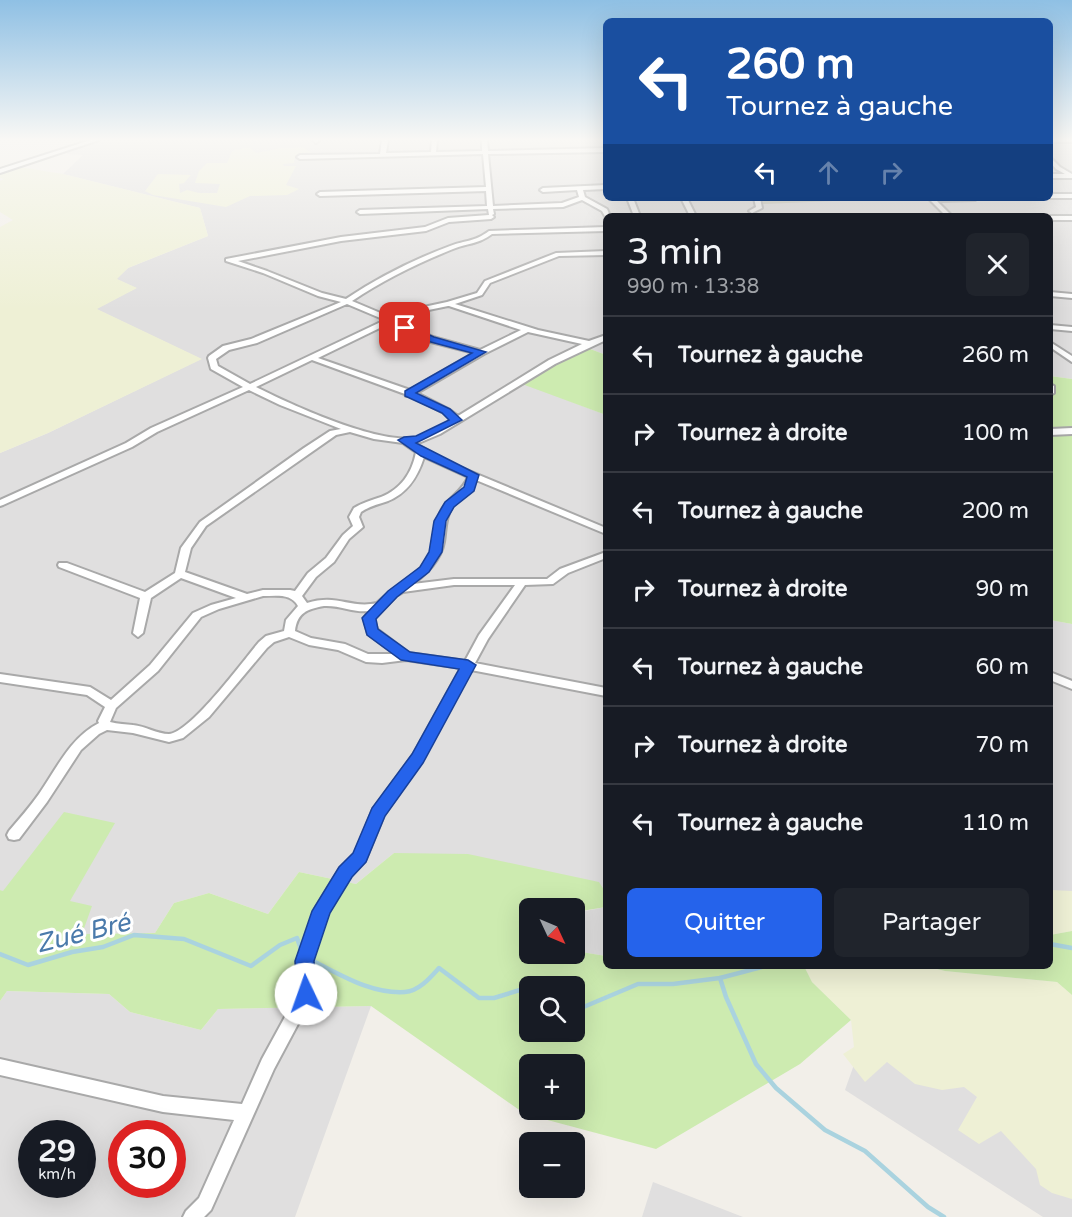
<!DOCTYPE html>
<html lang="fr">
<meta charset="utf-8">
<style>
body{margin:0;font-family:"Varela Round",sans-serif;background:#20242c;color:#f1f3f6;height:100vh;display:flex;flex-direction:column;font-size:22px;white-space:nowrap}
*{box-sizing:border-box;margin:0}
p{font-size:20px;color:#9ea1a6}
.icon{flex:none;width:33px;height:33px;fill:none;stroke:currentColor;stroke-width:2;stroke-linecap:round;stroke-linejoin:round}
.map{position:relative;flex:1;overflow:hidden}
.sheet{position:absolute;left:603px;top:213px;width:450px;height:756px;display:flex;flex-direction:column;background:#171b24;border-radius:9px;box-shadow:0 6px 24px #0002}
.sheet>*{flex:none}
.guide{position:absolute;left:603px;top:18px;width:450px;height:183px;border-radius:9px;box-shadow:0 6px 24px #0002;background:#1a4fa0;color:#fff;overflow:hidden}
.needle{width:39px;rotate:134deg}
.fabs{position:absolute;left:519px;top:898px;display:grid;gap:12px}
.fabs a{display:grid;place-items:center;width:66px;height:66px;border-radius:9px;background:#171b24;box-shadow:0 6px 24px #0002;font-size:30px}
.speed{position:absolute;left:18px;top:1120px;display:flex;gap:12px;font-size:30px;font-weight:700;text-align:center}
.speed>*{display:grid;place-content:center;width:78px;height:78px;border-radius:50%;background:#171b24;box-shadow:0 6px 24px #0002;line-height:1}
.speed small{font-size:15px;font-weight:400}
.speed .limit{border:9px solid #d22;background:#fff;color:#111}
.pin{position:absolute;display:grid;place-items:center;width:51px;height:51px;color:#fff;margin:-26px;border-radius:12px;box-shadow:0 3px 9px #0006}
.me{position:absolute;width:66px;margin:-33px;rotate:357deg;stroke-linejoin:round;filter:drop-shadow(0 0 4px #0008)}
.turn{display:flex;align-items:center;gap:21px;height:126px;padding:0 24px;font-size:27px}
.turn .icon{width:78px;height:78px;stroke-width:2.5}
.turn b{display:block;font-size:42px;line-height:51px}
.lanes{display:flex;align-items:center;height:57px;padding:0 24px;background:#0003;justify-content:center;gap:30px;direction:ltr}
.lanes .off{opacity:.35}
.round{display:grid;place-items:center;flex:none;width:63px;height:63px;border-radius:9px;background:#20242c}
.summary{display:flex;align-items:center;justify-content:space-between;height:102px;padding:0 24px}
h1{font-size:36px;font-weight:600;line-height:45px}
.primary-button{display:flex;gap:12px;margin-top:auto;padding:12px 24px}
.primary-button a{flex:1;height:69px;border-radius:9px;background:#2563eb;color:#fff;font-size:24px;font-weight:600;line-height:69px;text-align:center}
.primary-button a+a{background:#20242c;color:#f1f3f6}
ul{padding:0;list-style:none}
li{display:flex;align-items:center;gap:18px;height:78px;padding:0 24px;border-top:2px solid #363941}
li div{flex:1}
li b{display:block;font-size:22px}
li em{font-style:normal}
.map>svg:first-child{display:block}
</style>
<div class="map">
<svg width="1072" height="1217" viewBox="0 0 1072 1217">
<rect width="100%" height="100%" fill="#f2efe9"/>
<g fill="#e0dfdf" fill-rule="evenodd">
<polygon points="147,140 606,140 606,198 1050,198 1050,140 1072,140 1072,379 1050,376 1050,216 606,216 606,355 585,347 523,383 606,415 606,893 598,882 394,853 356,884 299,872 268,914 209,893 174,903 155,933 82,934 0,890 0,453 48,433 201,359 96,309 136,288 116,279 128,268 208,236 200,208 63,174 83,155 66,154 83,143 145,142"/>
<polygon points="1050,620 1072,624 1072,891 1050,892"/>
<polygon points="606,907 606,956 575,951 575,913"/>
<path d="M7,991L109,994L130,1012L201,1030L218,1009L371,1006L295,1217H0V1001ZM32,1134H82V1185H32ZM122,1134H172V1185H122Z"/>
<polygon points="1072,1006 1072,1217 1043,1217 845,1090 873,1011"/>
<polygon points="653,1182 743,1217 642,1217"/>
</g>
<polygon fill="#c7c7b4" points="762,198 904,198 763,204"/>
<g fill="#eef0d5">
<polygon points="248,147 256,153 281,148 302,147 312,153 295,158 294,163 283,164 284,166 296,166 286,185 299,189 287,195 250,196 226,207 153,195 145,191 158,174 191,175 184,183 179,184 180,193 187,190 199,193 217,193 220,184 195,183 199,171 207,163 227,163 232,151"/>
<polygon points="19,167 63,174 200,208 208,236 128,268 117,279 137,288 97,309 202,359 48,433 0,453 0,227 13,220 0,212 0,181 4,179 0,178 0,173"/>
<polygon points="1051,890 1072,891 1072,931 1050,935"/>
<polygon points="804,966 925,966 945,971 1057,982 1072,995 1072,1199 1052,1193 1040,1185 1036,1169 1001,1131 979,1144 958,1130 977,1097 964,1087 942,1090 915,1084 887,1062 865,1082 843,1054 854,1047 851,1020 812,982"/>
</g>
<g fill="#cdebb0" fill-rule="evenodd">
<polygon points="585,347 606,355 606,415 522,384"/>
<polygon points="1050,376 1072,379 1072,624 1050,620"/>
<path d="M64,812L115,823L70,901L92,906L82,934L155,933L174,903L209,893L268,914L299,872L356,884L394,853L468,854L599,882L606,893V907L575,912V918L574,909H530V954H574L575,951L606,956V966H804L812,982L851,1020L800,1064L656,1149L525,1114L371,1006L218,1009L201,1030L130,1012L109,994L7,991L0,1001V890L3,891ZM530,987H574V1032H530ZM530,1065H574V1110H530Z"/>
<polygon points="1072,931 1072,995 1057,982 945,971 925,966 1050,966 1050,935"/>
</g>
<g fill="none" stroke-linecap="round" stroke-linejoin="round">
<g stroke="#aad3df" stroke-width="4.5">
<polyline points="1050,944 1072,948"/>
<polyline points="0,954 28,965 72,952 103,947 134,935 184,939 251,966 280,945 297,938 303,955"/>
<path d="M308,961L315,962C343,976 372,994 405,992C419,991 430,978 439,968L479,998H494L546,982L545,987"/>
<polyline points="720,978 726,997 756,1064 776,1088 825,1130 865,1151 928,1207 944,1217"/>
<polyline points="574,1011 638,984 673,984 720,978 766,966"/>
</g>
<defs>
<g id="street">
<polygon points="91,140 99,140 0,173 0,169"/>
<polygon points="313,140 318,140 319,141 316,143"/>
<path d="M382,140H388L386,153L431,152L432,140H437L436,152L482,151V140H487L488,151L606,148V152L488,154L493,206L562,203L579,197L577,190L543,192L540,190L543,188L606,185V189L583,190L585,197L607,209L610,216H606V218L602,211L582,200L563,207L493,209L494,214L492,215L494,217L491,219L449,222L426,231L341,241L238,261L267,271L322,293L346,299C377,278 415,259 450,246C466,240 474,242 489,231L606,227V231L492,234C479,244 468,243 453,249C418,263 383,280 352,301L390,317L405,311L447,302L477,293L485,281L556,253L606,251V255L559,256L490,283L482,295L455,304L538,330L589,341L606,335V340L555,364L440,434L421,442L414,443L450,463L606,528V534L476,480C470,493 458,498 451,509C445,519 446,531 444,542C441,560 427,573 413,584L454,579H547L560,569L606,552V558L568,573L553,584L525,585L488,639L475,663L606,688V696L471,670L421,761L384,815L365,861L350,876L327,913L312,961L314,994L274,1069L211,1210L204,1217H183L186,1211L199,1198L234,1120L163,1112L0,1075V1059L163,1096L242,1104L262,1059L298,993V961L316,907L340,868L355,854L373,809L413,755L461,668L406,660L382,663L366,662L338,650L309,645L289,637L274,642L267,648L209,717L183,738L169,742L133,733L107,730L99,734L81,750L47,802L19,839L14,840L9,839L7,835L9,831C19,819 30,807 39,794C57,768 70,738 99,723L98,721L105,707L87,695L0,682V674L90,687L111,700L150,665L193,613L211,605L236,598L181,578L151,598L143,633L138,637L133,633L140,598L59,567L58,565L59,563H67L145,592L175,573L181,548L200,522L304,448L330,431L341,429L280,405L249,390L157,432L132,447L3,505L0,506V500L126,443L151,428L243,387L211,369L208,358L209,356L223,346L251,339L341,302L318,296L263,273L226,261V259L341,237L425,227L448,218L489,215L488,209L360,214L357,212L360,210L487,206L486,191L320,196L317,194L320,192L486,187L483,154L300,159L297,157L300,155L380,154ZM347,304L385,320L250,384L218,366L216,359L229,350L257,343ZM448,306H449L521,330L480,350L433,337L396,320L409,314ZM390,323L427,341L474,353L410,390L318,358ZM528,332L582,344L549,360L458,416L450,410L417,393L484,354ZM312,360L405,394L406,396H411L444,413L452,420C442,426 430,434 419,437C382,447 290,404 256,387ZM350,432L374,439L403,443L416,452C412,473 401,489 381,497C372,500 362,503 354,508L349,517L353,526L343,535L326,558L308,573L295,591L290,590H263L247,594L185,572L191,548L206,526L336,435ZM424,457L468,477C463,491 450,496 442,509C434,522 437,539 431,553C420,576 393,587 377,603C350,609 337,593 307,603L302,596L316,577L334,562L349,539L363,527L359,517L361,512C370,506 379,504 388,501C408,493 418,476 424,457ZM454,585H515L479,635L465,661L409,653L377,629L374,619L396,596L403,592ZM263,596C276,596 291,593 298,606L286,620L284,631L266,636L259,642C243,661 191,732 169,734C157,734 145,726 133,725C126,724 118,724 110,722L116,708L158,671L201,617L219,609ZM324,606C340,605 354,613 369,611L364,618L368,634L395,654H368L345,644L311,638L295,631C297,613 307,609 324,606Z"/>
<rect x="1050" y="140" width="22" height="2"/>
<polygon points="1050,157 1060,167 1072,174 1072,178 1050,178 1050,174 1065,174 1056,169 1050,162"/>
<rect x="1050" y="194" width="22" height="4"/>
<polygon points="627,198 633,198 640,216 634,216"/>
<polygon points="681,198 687,198 696,216 690,216"/>
<polygon points="754,198 760,198 762,208 752,213 749,211 756,207"/>
<polygon points="928,198 978,198 975,200 937,201 952,216 946,216"/>
<rect x="1050" y="216" width="22" height="4"/>
<polygon points="1050,292 1072,294 1072,298 1050,296"/>
<polygon points="1050,325 1072,327 1072,331 1050,329"/>
<polygon points="1050,342 1072,356 1072,362 1050,347"/>
<polygon points="1050,384 1054,386 1054,393 1050,395"/>
<polygon points="1072,428 1072,434 1050,435 1050,429"/>
<polygon points="1050,672 1072,681 1072,689 1050,680"/>
</g>
</defs>
<use href="#street" stroke="#a9a9a9" stroke-width="4"/>
<use href="#street" fill="#fff" fill-rule="evenodd"/>
</g>
<linearGradient id="sky" x2="0" y2="1"><stop stop-color="#8fc0e4"/><stop offset="0.45" stop-color="#f9f8f5"/><stop offset="1" stop-color="#f9f8f5" stop-opacity="0"/></linearGradient>
<rect width="1072" height="310" fill="url(#sky)"/>
<polygon fill="#2563eb" stroke="#184099" stroke-width="1.5" points="402,326 409,326 434,337 486,352 416,393 450,409 462,420 416,443 479,475 474,491 454,507 446,521 442,552 429,572 397,597 376,619 378,629 410,652 468,660 476,665 423,763 385,816 366,862 352,877 330,913 314,961 316,994 313,1000 306,1003 300,1000 297,994 295,961 312,911 339,867 353,853 372,808 412,754 459,669 401,660 367,635 362,618 388,591 420,567 429,552 434,521 445,502 464,487 467,477 421,456 398,440 404,437 416,436 449,420 442,413 405,396 405,391 472,353 427,341 402,330"/>
<g text-anchor="middle" dominant-baseline="central" stroke-width="6" stroke-linejoin="round" paint-order="stroke">
<g font-size="26" font-style="italic" fill="#4a7aab" stroke="#fff">
<text transform="translate(83 933) rotate(-14)">Zué Bré</text>
</g>
</g>
</svg>
<div class="fabs">
<a><svg class="needle" viewBox="-14 -14 28 28"><path d="M0-13l5 13h-10z" fill="#e53935"/><path d="M0 13l5-13h-10z" fill="#9ea1a6"/></svg></a>
<a><svg class="icon" aria-label="search" viewBox="0 0 24 24"><circle cx="10" cy="10" r="6"/><path d="M15 15l6 6"/></svg></a>
<a>+</a>
<a>−</a>
</div>
<div class="speed"><div>29<small>km/h</small></div><div class="limit">30</div></div>
<div class="pin" style="left:405px;top:328px;background:#d93025"><svg class="icon" aria-label="arrive" viewBox="0 0 24 24"><path d="M6 21V4h12l-3 4 3 4H6"/></svg></div>
<svg class="me" style="left:306px;top:994px" viewBox="-20 -20 40 40"><circle r="19" fill="#fff"/><path d="M0-13L10 11 0 6-10 11z" fill="#2563eb"/></svg>
<div class="guide">
<div class="turn"><svg class="icon" aria-label="left" viewBox="0 0 24 24"><path d="M17 20v-9H6M10 6l-5 5 5 5"/></svg><div><b>260 m</b>Tournez à gauche</div></div>
<div class="lanes"><svg class="icon" aria-label="left" viewBox="0 0 24 24"><path d="M17 20v-9H6M10 6l-5 5 5 5"/></svg><svg class="icon off" aria-label="ahead" viewBox="0 0 24 24"><path d="M12 20V5M6 11l6-6 6 6"/></svg><svg class="icon off" aria-label="right" viewBox="0 0 24 24"><path d="M7 20v-9h11M14 6l5 5-5 5"/></svg></div>
</div>
<section class="sheet">
<div class="summary"><div><h1>3 min</h1><p>990 m · 13:38</p></div><a class="round"><svg class="icon" aria-label="close" viewBox="0 0 24 24"><path d="M6 6l12 12M18 6L6 18"/></svg></a></div>
<ul>
<li><svg class="icon" aria-label="left" viewBox="0 0 24 24"><path d="M17 20v-9H6M10 6l-5 5 5 5"/></svg><div><b>Tournez à gauche</b></div><em>260 m</em></li>
<li><svg class="icon" aria-label="right" viewBox="0 0 24 24"><path d="M7 20v-9h11M14 6l5 5-5 5"/></svg><div><b>Tournez à droite</b></div><em>100 m</em></li>
<li><svg class="icon" aria-label="left" viewBox="0 0 24 24"><path d="M17 20v-9H6M10 6l-5 5 5 5"/></svg><div><b>Tournez à gauche</b></div><em>200 m</em></li>
<li><svg class="icon" aria-label="right" viewBox="0 0 24 24"><path d="M7 20v-9h11M14 6l5 5-5 5"/></svg><div><b>Tournez à droite</b></div><em>90 m</em></li>
<li><svg class="icon" aria-label="left" viewBox="0 0 24 24"><path d="M17 20v-9H6M10 6l-5 5 5 5"/></svg><div><b>Tournez à gauche</b></div><em>60 m</em></li>
<li><svg class="icon" aria-label="right" viewBox="0 0 24 24"><path d="M7 20v-9h11M14 6l5 5-5 5"/></svg><div><b>Tournez à droite</b></div><em>70 m</em></li>
<li><svg class="icon" aria-label="left" viewBox="0 0 24 24"><path d="M17 20v-9H6M10 6l-5 5 5 5"/></svg><div><b>Tournez à gauche</b></div><em>110 m</em></li>
</ul>
<div class="primary-button"><a>Quitter</a><a>Partager</a></div>
</section>
</div>
